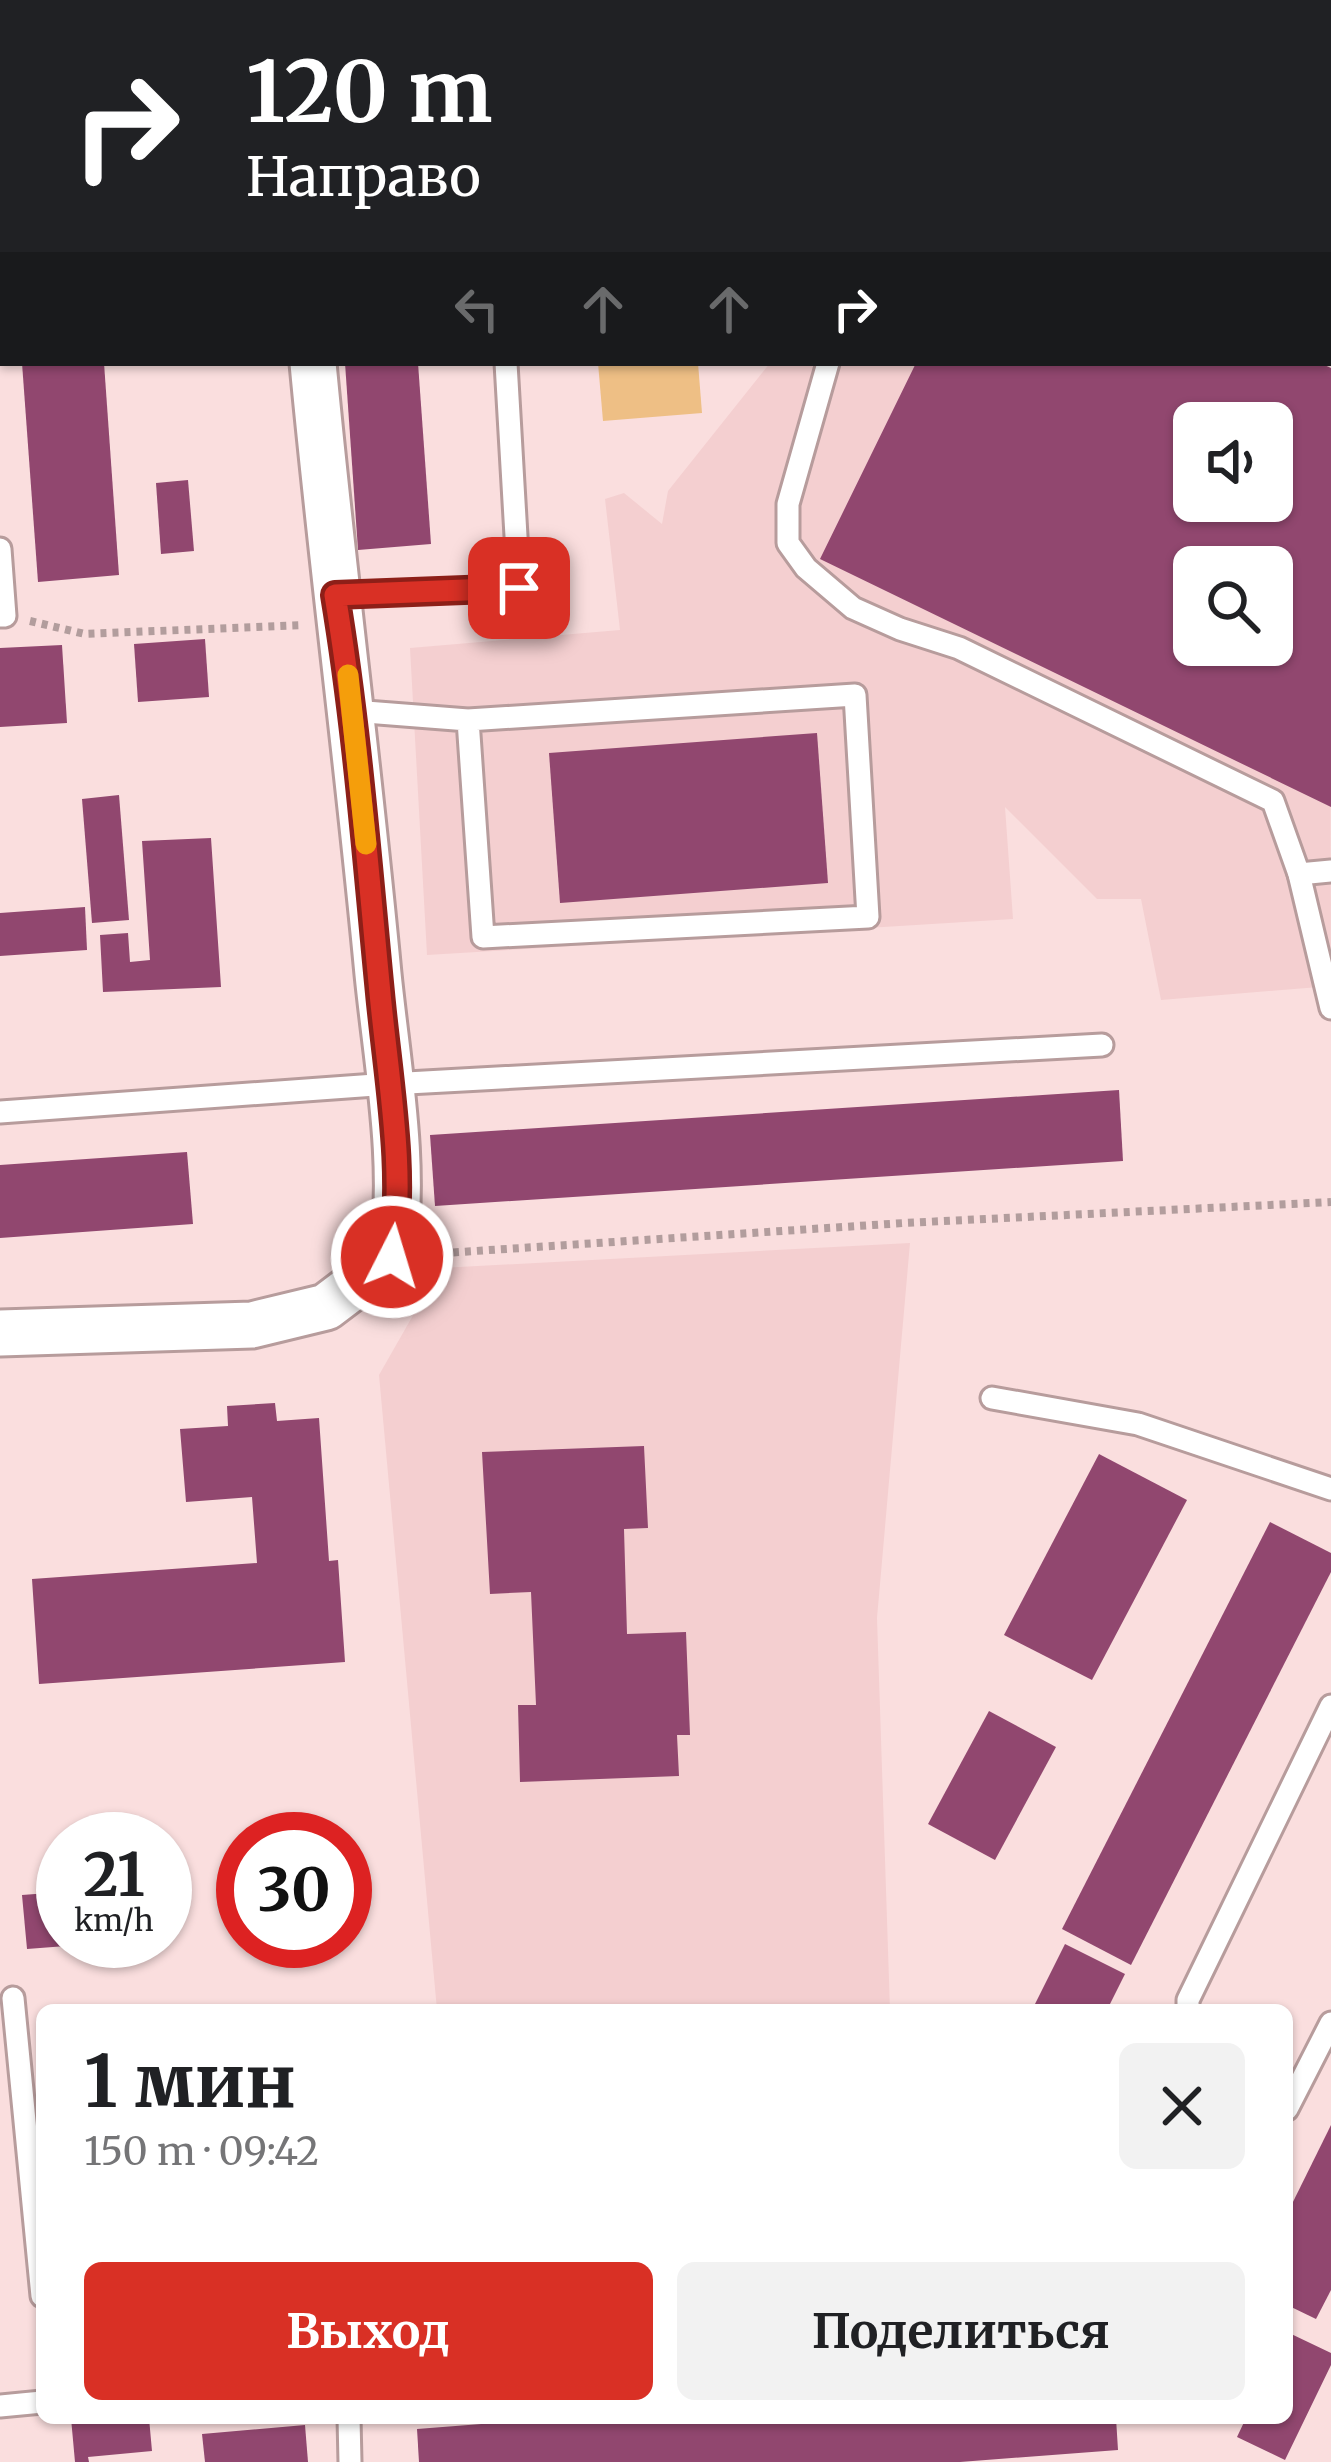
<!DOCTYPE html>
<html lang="ru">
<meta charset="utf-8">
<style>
body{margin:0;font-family:Merriweather,serif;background:#f2f2f2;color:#202124;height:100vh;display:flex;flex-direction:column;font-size:45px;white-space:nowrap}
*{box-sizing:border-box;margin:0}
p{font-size:39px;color:#757577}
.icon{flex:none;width:66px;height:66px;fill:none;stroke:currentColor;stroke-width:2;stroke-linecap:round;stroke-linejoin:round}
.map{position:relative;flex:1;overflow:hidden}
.drawer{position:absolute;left:36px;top:2004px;width:1257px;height:420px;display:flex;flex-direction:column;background:#fff;border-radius:18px;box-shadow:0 3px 9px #0004}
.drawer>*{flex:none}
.hud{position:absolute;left:0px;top:0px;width:1332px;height:366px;box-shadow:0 3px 9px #0004;background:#202124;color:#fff;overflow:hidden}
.buttons{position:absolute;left:1173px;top:402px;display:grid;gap:24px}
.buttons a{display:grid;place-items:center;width:120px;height:120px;border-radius:18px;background:#fff;box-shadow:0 3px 9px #0004;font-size:60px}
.speed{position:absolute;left:36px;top:1812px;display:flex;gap:24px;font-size:60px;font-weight:700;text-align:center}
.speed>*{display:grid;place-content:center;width:156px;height:156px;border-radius:50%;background:#fff;box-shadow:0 3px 9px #0004;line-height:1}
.speed small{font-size:30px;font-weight:400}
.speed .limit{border:18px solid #d22;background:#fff;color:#111}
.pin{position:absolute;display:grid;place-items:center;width:102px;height:102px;color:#fff;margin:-51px;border-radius:24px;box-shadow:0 6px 18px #0006}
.me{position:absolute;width:132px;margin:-66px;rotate:5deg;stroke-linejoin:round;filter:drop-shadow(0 0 9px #0008)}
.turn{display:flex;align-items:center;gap:42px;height:252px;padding:0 48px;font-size:54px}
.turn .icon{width:156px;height:156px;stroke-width:2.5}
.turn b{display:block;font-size:84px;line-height:102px}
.lanes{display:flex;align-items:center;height:114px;padding:0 48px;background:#0003;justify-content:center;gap:60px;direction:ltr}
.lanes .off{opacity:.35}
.round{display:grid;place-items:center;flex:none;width:126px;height:126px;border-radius:18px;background:#f2f2f2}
.headline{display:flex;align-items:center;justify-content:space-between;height:204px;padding:0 48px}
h1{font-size:72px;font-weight:700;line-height:90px}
.cta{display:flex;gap:24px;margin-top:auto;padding:24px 48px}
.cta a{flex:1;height:138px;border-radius:18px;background:#d93025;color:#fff;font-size:48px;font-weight:700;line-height:138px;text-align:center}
.cta a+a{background:#f2f2f2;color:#202124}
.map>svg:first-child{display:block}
</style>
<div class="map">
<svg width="1331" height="2462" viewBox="0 0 1331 2462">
<rect width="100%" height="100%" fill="#fadede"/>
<g fill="#f4cfd0" fill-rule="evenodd">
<path d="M1329,185L1331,986L1161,1000L1141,899H1097L1005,807L1013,919L427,955L410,648L620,630L605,499L624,493L662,524L668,491L770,363H1329ZM1194,423H1272V501H1194ZM1194,567H1272V645H1194Z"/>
<polygon points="910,1243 877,1618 890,2010 437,2010 379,1375 440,1268"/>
</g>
<polygon fill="#eebf85" points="598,363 698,363 702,413 603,421"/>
<g fill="#91476f" fill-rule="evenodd">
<polygon points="22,363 104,363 119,575 38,582"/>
<polygon points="345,363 418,363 431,544 358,550"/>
<path d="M916,363H1320L1331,368V807L820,559ZM1194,423H1272V501H1194ZM1194,567H1272V645H1194Z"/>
<polygon points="188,480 194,551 161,554 156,483"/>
<polygon points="205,639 209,697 138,702 134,644"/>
<polygon points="62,645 67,723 0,727 0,648"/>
<polygon points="817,733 828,883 560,903 549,753"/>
<polygon points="119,795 129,920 92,923 82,799"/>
<polygon points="211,838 221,987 103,992 100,935 128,933 130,962 150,960 142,841"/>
<polygon points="85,907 87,950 0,956 0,913"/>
<polygon points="1119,1090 1123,1161 435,1206 430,1135"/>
<polygon points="187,1152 193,1224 0,1238 0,1165"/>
<polygon points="275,1403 277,1421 319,1418 329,1561 338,1560 345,1662 39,1684 32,1579 257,1563 252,1497 186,1502 180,1429 228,1426 227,1406"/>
<polygon points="644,1446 648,1528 624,1529 627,1634 686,1632 690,1735 677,1735 679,1776 520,1782 518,1705 536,1705 531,1592 490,1594 482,1452"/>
<polygon points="1099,1454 1187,1500 1092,1680 1004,1635"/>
<polygon points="1270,1522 1331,1553 1331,1572 1131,1965 1062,1929"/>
<polygon points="989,1711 1056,1747 995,1860 928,1824"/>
<polygon points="62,1892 66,1946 27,1949 22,1895"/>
<polygon points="1065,1944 1125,1974 1107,2010 1032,2010"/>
<polygon points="1331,2125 1331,2290 1316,2319 1287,2305 1287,2214"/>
<polygon points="1287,2332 1331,2353 1331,2365 1285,2460 1237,2437 1246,2418 1287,2418"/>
<polygon points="71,2418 149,2418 152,2451 88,2457 89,2462 75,2462"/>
<polygon points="557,2418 1116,2418 1118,2450 960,2462 419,2462 417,2429"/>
<polygon points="305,2425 308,2462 205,2462 202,2434"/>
</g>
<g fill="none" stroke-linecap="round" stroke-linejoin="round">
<defs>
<g id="lane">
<polyline points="685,0 685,3"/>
<polyline points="918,3 918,0"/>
<polyline points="0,164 3,164"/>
<polyline points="828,363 788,504 788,543 806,568 853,608 900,629 959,648 1273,801 1299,874 1331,1008"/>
<polyline points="0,549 5,616 0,616"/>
<polyline points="336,595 519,588 506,363"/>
<polyline points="353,711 468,720 855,695 868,917 483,937 468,720"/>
<polyline points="1299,874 1331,871"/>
<polyline points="0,1112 389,1084 1102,1045"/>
<polyline points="992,1398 1138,1424 1331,1489"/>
<polyline points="13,1998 42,2296"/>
<polyline points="1188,2010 1188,2000 1331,1706"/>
<polyline points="1287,2109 1331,2023"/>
<polyline points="0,2406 42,2402"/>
<polyline points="349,2418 350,2462"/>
</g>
<g id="street">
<polyline points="291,3 291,0"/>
<path d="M0,1333L252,1325L326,1307L392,1257C407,1168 387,1064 378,974C359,770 332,567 313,363"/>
</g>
</defs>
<use href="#lane" stroke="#b79c9c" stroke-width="27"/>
<use href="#street" stroke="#b79c9c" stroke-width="51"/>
<g stroke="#b29d9d" stroke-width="8" stroke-dasharray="6 6" stroke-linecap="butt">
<polyline points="30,621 85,634 302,625"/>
<polyline points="429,1254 904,1223 1331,1202"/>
</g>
<use href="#lane" stroke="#fff" stroke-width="21"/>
<use href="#street" stroke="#fff" stroke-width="45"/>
</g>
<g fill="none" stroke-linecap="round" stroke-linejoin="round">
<defs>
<path id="route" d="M392,1257C406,1172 388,1079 380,993C367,860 357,727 335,595L519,588"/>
</defs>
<use href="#route" stroke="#8d1f18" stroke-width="30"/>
<use href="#route" stroke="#d93025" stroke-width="21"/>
<polyline stroke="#f59e0b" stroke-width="21" points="348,675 366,844"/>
</g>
</svg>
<div class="buttons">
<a><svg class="icon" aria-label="sound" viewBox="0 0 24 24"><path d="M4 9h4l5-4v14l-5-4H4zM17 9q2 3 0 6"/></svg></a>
<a><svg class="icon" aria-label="search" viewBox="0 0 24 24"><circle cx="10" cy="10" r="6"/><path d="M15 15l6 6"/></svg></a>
</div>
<div class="speed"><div>21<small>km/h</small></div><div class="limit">30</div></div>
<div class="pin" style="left:519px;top:588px;background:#d93025"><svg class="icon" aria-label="arrive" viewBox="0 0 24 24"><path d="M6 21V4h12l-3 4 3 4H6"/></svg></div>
<svg class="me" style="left:392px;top:1257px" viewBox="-20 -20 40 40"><circle r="17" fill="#d93025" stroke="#fff" stroke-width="3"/><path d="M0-11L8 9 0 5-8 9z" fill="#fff"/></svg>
<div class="hud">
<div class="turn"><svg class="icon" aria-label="right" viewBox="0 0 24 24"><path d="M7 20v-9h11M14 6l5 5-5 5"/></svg><div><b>120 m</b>Направо</div></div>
<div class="lanes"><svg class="icon off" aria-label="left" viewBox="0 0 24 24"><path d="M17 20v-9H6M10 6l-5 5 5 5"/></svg><svg class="icon off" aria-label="ahead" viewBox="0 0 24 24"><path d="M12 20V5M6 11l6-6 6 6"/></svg><svg class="icon off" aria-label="ahead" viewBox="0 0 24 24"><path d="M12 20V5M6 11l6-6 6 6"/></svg><svg class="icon" aria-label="right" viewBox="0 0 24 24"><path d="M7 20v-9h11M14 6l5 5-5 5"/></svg></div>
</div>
<section class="drawer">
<div class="headline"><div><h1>1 мин</h1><p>150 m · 09:42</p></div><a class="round"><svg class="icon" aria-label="close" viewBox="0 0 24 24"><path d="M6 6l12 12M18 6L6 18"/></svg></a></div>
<div class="cta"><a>Выход</a><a>Поделиться</a></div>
</section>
</div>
